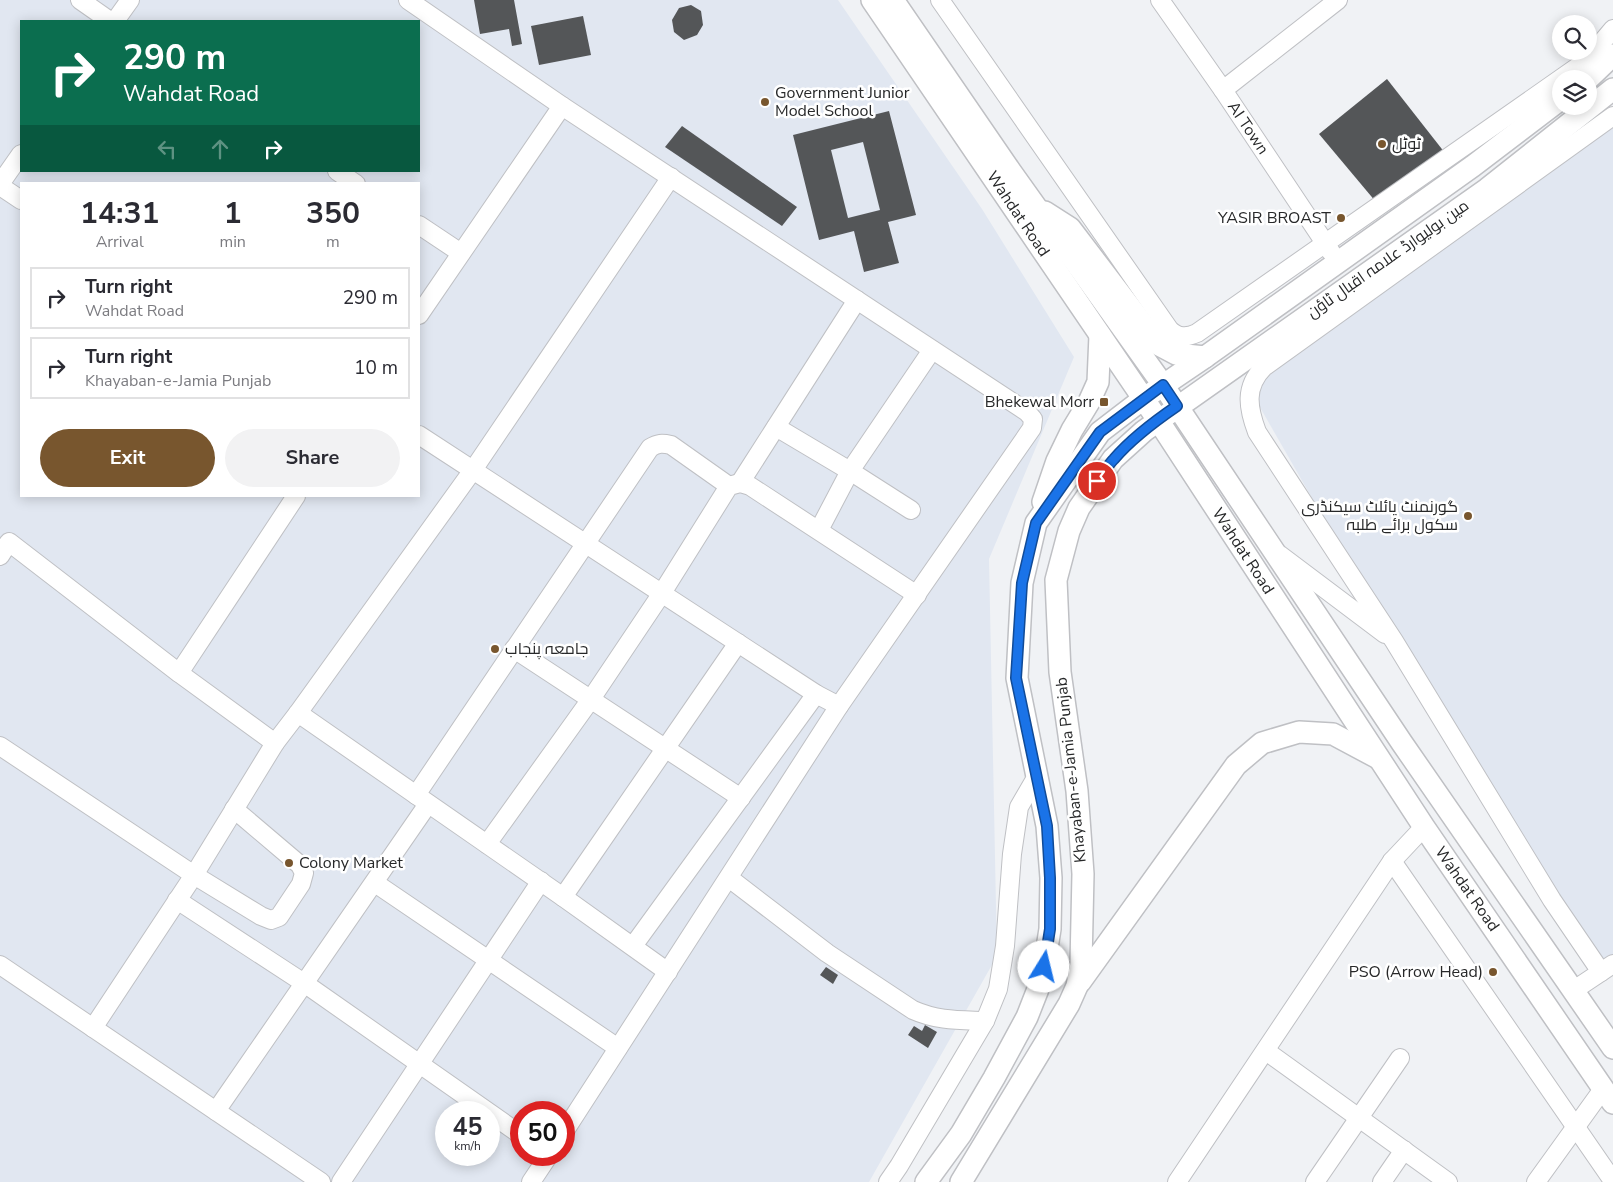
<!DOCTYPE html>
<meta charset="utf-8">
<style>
body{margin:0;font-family:"Nunito Sans",Cairo,sans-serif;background:#f2f2f3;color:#2b2b33;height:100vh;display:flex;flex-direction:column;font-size:19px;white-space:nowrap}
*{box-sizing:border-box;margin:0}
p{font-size:16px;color:#7c7c81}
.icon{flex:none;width:28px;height:28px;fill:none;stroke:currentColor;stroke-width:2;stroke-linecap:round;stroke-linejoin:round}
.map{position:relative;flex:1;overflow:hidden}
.panel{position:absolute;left:20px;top:182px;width:400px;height:315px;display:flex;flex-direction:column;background:#fff;border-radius:0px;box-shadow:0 2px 12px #0003}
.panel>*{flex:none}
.top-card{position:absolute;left:20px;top:20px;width:400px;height:152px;border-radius:0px;box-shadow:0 2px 12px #0003;background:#0b6e4f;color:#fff;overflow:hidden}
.fabs{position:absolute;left:1552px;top:15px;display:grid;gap:10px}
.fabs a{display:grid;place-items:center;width:45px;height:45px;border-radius:50%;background:#fff;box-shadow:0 2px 12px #0003;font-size:25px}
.speed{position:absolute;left:435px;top:1101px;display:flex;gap:10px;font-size:25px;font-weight:700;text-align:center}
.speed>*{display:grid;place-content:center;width:65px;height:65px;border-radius:50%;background:#fff;box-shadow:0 2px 12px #0003;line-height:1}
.speed small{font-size:12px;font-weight:400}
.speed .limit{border:8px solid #d22;background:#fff;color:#111}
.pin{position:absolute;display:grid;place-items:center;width:42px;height:42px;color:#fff;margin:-21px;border:2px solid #fff;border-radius:50%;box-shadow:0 1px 5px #0007}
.me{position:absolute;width:55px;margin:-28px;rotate:9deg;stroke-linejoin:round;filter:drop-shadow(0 0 4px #0008)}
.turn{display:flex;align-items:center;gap:18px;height:105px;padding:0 20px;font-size:22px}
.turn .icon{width:65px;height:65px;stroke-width:2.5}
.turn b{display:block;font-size:35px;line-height:42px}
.lanes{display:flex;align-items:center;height:48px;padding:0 20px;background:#0003;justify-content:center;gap:25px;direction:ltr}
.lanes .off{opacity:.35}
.eta{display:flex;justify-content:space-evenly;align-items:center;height:85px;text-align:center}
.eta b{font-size:30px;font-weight:700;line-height:35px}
.cta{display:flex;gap:10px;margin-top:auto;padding:10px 20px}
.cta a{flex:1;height:58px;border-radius:30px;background:#78562e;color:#fff;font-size:20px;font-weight:700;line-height:58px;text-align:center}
.cta a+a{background:#f2f2f3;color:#2b2b33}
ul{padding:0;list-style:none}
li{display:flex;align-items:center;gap:15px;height:62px;margin:0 10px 8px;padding:0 10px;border:2px solid #e1e1e2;border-radius:0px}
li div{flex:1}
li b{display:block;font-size:19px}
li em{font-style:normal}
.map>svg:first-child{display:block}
</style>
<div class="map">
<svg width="1613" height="1182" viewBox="0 0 1613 1182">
<rect width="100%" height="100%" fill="#f0f2f5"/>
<g fill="#e1e7f1" fill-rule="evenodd">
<path d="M0,0H838L982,209L1074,357L989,559L997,956L869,1182H0ZM21,21H419V171H21ZM21,184H419V496H21ZM446,1112H489V1155H446ZM521,1112H564V1155H521Z"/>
<polygon points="1613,115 1613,964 1601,972 1394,641 1250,390"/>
</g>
<g fill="#545658" fill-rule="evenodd">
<polygon points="474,0 514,0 522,44 512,46 509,29 480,34"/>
<polygon points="691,5 701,11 703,25 697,35 684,40 674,32 672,20 679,8"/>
<polygon points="583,16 591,55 539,65 531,26"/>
<polygon points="1387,79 1445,153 1376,202 1319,134"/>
<path d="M889,111L916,215L888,222L899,263L864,272L854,231L819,240L793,135ZM863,142L880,210L848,218L831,150Z"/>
<polygon points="682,126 797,207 782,226 665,147"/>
<polygon points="826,967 838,975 833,984 820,975"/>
<polygon points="925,1025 937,1032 928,1048 908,1035 914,1026 922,1031"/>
</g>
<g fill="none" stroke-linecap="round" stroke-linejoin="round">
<defs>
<g id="minor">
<polyline points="80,0 110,21"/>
<polyline points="408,0 562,106 1027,412 1033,419 1032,428 839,706 564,1132"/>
<path d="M940,0L1169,329C1178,338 1186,338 1197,333L1586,61L1613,29"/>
<polyline points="1160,0 1223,90 1331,252"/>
<polyline points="115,21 130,0"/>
<polyline points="1223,90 1338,0"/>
<polyline points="337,171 356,184"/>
<polyline points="0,184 21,154"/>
<polyline points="0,186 21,200"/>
<polyline points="419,225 461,253"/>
<polyline points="419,315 562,106"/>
<polyline points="776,427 850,471 911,510"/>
<polyline points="419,435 816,694 839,706"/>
<polyline points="740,483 857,300"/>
<polyline points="819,530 850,471 932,350"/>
<polyline points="1280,555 1385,634"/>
<polyline points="0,556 9,542 179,673 275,743 298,713 473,470 671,177"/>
<polyline points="514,649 741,798"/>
<polyline points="179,673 296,496"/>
<polyline points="298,713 563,897 668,972"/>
<polyline points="0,746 194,875 261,916 271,920 279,917 301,884 304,873 300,865 234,809"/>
<path d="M416,795L650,448C658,443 662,443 671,445L729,486"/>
<polyline points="487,844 591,699 662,593 729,486 740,483 750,486 917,595"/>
<polyline points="1392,861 1613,1181"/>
<path d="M729,878L827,953L913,1010C938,1021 958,1020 985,1021"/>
<polyline points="375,883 618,1048"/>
<polyline points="563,897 738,643"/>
<polyline points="177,900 304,983 521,1135"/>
<polyline points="633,946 816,694"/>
<polyline points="0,965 321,1182"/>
<path d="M1601,972L1552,900L1394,641L1257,432C1248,408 1244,387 1264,367L1613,116"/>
<polyline points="1574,990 1613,964"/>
<polyline points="93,1028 194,875 275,743"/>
<polyline points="1266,1051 1448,1182"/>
<polyline points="216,1111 428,804"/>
<polyline points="341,1182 541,881"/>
<polyline points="531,1182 549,1155"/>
<polyline points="888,1182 899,1166 985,1021 998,989 1005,946 1012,854 1019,807 1037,776"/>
<polyline points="1177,1182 1392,861 1424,827"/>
<polyline points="1315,1182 1400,1058"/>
<polyline points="1382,1182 1404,1150"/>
<polyline points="1536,1182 1603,1089"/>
</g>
<g id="major">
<polyline points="872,0 1158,420 1424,827 1613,1103"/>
<polyline points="893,0 1011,172 1163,385 1402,743 1613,1048"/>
<polyline points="1588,79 1613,55"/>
<polyline points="1045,212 1070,228 1159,345 1176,354 1205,357"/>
<polyline points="1043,502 1057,461 1072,430 1089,402 1098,382 1100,335"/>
<polyline points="1080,982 1236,765 1262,743 1299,732 1333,734 1378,758"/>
<polyline points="926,1182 961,1134 994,1078 1027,1017 1038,989 1044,967 1050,929 1051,878 1047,826 1017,678 1022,583 1036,523 1100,432 1143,399 1205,357 1473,166 1561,99"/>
<polyline points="961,1182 1069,1004 1077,986 1081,964 1083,874 1077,791 1060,672 1056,580 1069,531 1079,508 1113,459 1144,431 1487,189 1613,89"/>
</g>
</defs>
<use href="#minor" stroke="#bfc0c4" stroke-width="20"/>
<use href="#major" stroke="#bfc0c4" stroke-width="24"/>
<use href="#minor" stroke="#fff" stroke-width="18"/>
<use href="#major" stroke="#fff" stroke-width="21"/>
</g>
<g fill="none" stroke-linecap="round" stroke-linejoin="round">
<defs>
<path id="route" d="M1044,967L1050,929V878L1047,826L1016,678L1022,583L1036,523L1100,432L1163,385L1177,406C1155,421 1132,438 1114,459C1108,465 1103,474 1097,481"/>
</defs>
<use href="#route" stroke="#114b97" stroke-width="12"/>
<use href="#route" stroke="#1a73e8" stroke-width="9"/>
</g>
<g fill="#78562e" stroke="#fff" stroke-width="2">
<circle cx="765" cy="102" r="5"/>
<circle cx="1382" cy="144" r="5"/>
<circle cx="1341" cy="218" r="5"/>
<rect x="1099" y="397" width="10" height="10" rx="2.5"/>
<circle cx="1468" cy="516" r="5"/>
<circle cx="495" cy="649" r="5"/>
<circle cx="289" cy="863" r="5"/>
<circle cx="1493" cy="972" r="5"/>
</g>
<g text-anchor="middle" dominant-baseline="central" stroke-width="5" stroke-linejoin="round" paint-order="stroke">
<g font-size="16" fill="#272829" stroke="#fff" text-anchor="start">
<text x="775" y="93">Government Junior<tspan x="775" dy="18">Model School</tspan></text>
<text x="1392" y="144">ٹوٹل</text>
<text x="1331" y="218" text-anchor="end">YASIR BROAST</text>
<text x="1094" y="402" text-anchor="end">Bhekewal Morr</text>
<text x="1458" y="507" text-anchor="end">گورنمنٹ پائلٹ سیکنڈری<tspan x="1458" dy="18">سکول برائے طلبہ</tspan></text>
<text x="505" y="649">جامعہ پنجاب</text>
<text x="299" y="863">Colony Market</text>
<text x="1483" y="972" text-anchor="end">PSO (Arrow Head)</text>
</g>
<g font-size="16" fill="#272829" stroke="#fff">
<text transform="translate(1248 128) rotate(56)">AI Town</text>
<text transform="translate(1018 214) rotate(56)">Wahdat Road</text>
<text transform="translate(1388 259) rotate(-35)">مین بولیوارڈ علامہ اقبال ٹاؤن</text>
<text transform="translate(1243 551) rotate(57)">Wahdat Road</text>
<text transform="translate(1071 770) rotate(-96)">Khayaban-e-Jamia Punjab</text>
<text transform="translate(1467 889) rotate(55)">Wahdat Road</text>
</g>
</g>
</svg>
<div class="fabs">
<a><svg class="icon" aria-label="search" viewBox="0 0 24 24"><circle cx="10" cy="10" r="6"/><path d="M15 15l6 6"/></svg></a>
<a><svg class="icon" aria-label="layers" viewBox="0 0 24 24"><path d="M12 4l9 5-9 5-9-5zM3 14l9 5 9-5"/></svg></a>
</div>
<div class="speed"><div>45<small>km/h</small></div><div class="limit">50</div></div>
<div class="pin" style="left:1097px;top:481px;background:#d93025"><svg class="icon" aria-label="arrive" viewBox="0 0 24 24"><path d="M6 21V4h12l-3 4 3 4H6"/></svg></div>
<svg class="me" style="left:1044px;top:967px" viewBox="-20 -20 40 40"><circle r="19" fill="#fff"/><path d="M0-13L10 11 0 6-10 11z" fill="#1a73e8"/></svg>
<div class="top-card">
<div class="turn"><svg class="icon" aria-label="right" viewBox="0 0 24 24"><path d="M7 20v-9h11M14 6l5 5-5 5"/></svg><div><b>290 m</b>Wahdat Road</div></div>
<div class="lanes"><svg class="icon off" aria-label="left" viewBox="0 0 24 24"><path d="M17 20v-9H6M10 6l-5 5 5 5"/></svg><svg class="icon off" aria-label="ahead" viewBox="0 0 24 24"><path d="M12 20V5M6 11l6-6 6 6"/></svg><svg class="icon" aria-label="right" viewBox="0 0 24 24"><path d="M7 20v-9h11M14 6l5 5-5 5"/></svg></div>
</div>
<section class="panel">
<div class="eta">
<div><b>14:31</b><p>Arrival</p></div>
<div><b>1</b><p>min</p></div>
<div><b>350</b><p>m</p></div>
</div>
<ul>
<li><svg class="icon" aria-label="right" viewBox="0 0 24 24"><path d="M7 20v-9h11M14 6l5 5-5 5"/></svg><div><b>Turn right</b><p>Wahdat Road</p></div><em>290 m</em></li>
<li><svg class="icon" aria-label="right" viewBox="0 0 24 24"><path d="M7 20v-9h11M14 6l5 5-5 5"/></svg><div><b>Turn right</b><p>Khayaban-e-Jamia Punjab</p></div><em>10 m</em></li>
</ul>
<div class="cta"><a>Exit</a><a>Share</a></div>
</section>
</div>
